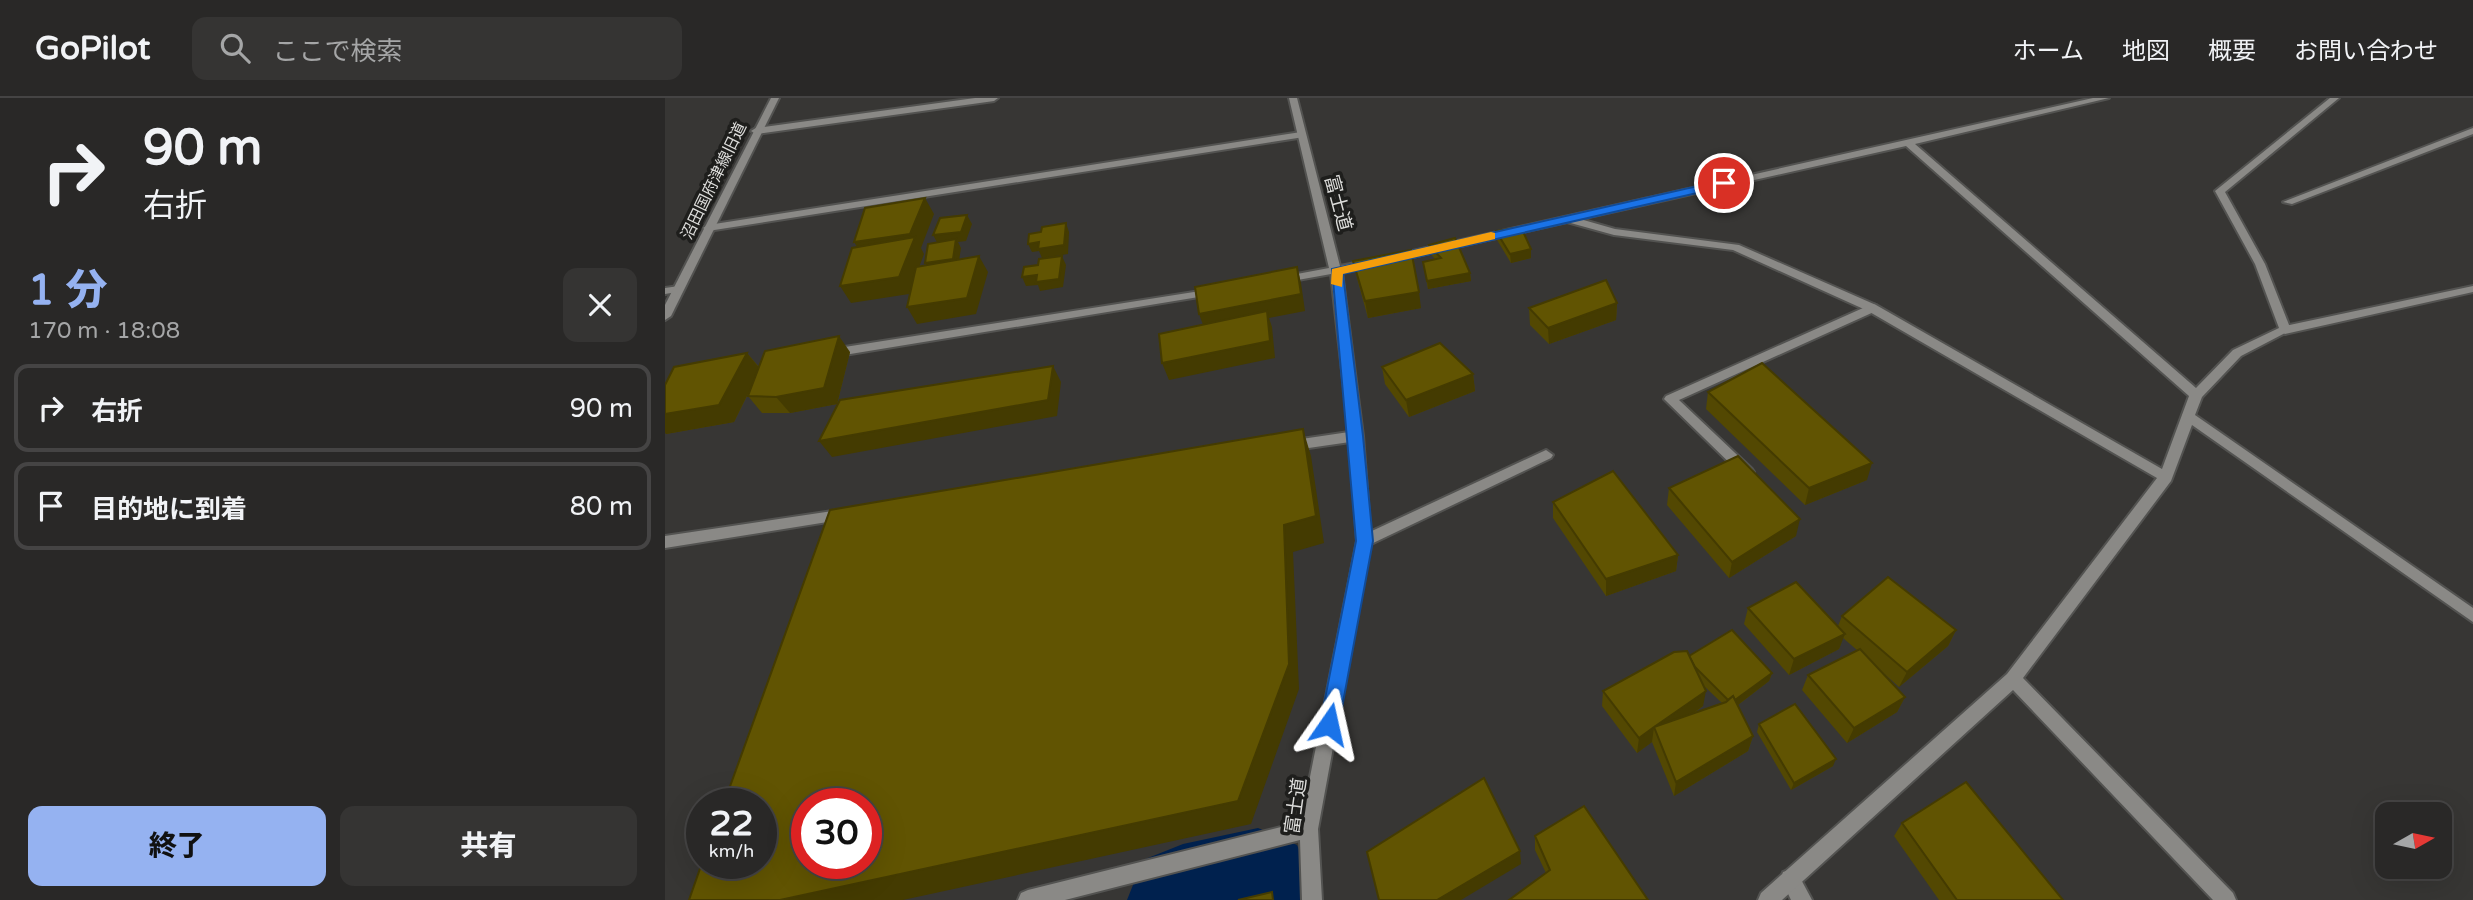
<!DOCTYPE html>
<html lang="ja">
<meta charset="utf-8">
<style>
body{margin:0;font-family:"Varela Round","Noto Sans JP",sans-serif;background:#353433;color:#f1f3f6;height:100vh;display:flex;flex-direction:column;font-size:26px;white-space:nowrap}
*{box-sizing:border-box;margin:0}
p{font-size:23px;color:#a5a6a7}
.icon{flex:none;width:38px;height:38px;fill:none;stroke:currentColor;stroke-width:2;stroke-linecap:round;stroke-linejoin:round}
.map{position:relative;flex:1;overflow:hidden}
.side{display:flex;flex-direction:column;background:#292827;width:665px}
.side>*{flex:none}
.banner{background:#292827;color:#f1f3f6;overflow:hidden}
.needle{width:46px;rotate:81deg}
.fabs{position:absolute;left:1710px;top:704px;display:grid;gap:14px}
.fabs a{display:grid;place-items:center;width:77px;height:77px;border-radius:14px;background:#292827;box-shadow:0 7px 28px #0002,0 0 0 2px #454444;font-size:35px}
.speed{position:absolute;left:21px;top:690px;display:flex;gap:14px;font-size:35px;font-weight:700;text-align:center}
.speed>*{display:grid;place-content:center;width:91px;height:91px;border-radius:50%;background:#292827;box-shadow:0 7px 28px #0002,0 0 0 2px #454444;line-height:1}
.speed small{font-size:18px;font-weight:400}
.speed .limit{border:10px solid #d22;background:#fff;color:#111}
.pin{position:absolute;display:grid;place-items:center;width:60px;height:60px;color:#fff;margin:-30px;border:4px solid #fff;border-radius:50%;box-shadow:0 2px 7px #0007}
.me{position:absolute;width:77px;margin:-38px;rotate:11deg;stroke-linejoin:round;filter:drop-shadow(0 0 5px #0008)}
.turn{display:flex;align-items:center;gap:24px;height:147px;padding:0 28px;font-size:32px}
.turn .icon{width:91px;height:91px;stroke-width:2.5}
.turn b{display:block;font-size:49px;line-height:60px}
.round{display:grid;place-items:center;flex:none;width:74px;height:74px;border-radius:14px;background:#353433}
.headline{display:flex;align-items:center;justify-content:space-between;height:119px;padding:0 28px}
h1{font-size:42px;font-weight:800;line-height:52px;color:#95b2f1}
.primary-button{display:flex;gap:14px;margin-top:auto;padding:14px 28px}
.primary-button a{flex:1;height:80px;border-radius:14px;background:#95b2f1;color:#111;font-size:28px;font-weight:800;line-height:80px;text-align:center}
.primary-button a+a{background:#353433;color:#f1f3f6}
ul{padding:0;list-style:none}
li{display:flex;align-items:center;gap:21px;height:88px;margin:0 14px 10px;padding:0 14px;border:4px solid #454444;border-radius:14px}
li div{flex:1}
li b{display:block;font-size:26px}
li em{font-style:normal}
header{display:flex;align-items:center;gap:42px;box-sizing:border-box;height:98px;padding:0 35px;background:#292827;border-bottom:2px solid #454444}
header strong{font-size:33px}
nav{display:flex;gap:38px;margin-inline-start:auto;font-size:24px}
.search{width:490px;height:63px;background:#353433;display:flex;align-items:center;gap:18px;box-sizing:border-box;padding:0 24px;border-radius:14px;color:#a5a6a7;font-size:26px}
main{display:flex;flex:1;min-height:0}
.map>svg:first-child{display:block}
</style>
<header>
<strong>GoPilot</strong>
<div class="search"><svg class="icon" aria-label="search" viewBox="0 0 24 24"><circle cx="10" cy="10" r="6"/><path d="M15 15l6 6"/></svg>ここで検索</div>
<nav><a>ホーム</a><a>地図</a><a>概要</a><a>お問い合わせ</a></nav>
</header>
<main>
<section class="side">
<div class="banner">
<div class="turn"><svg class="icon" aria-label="right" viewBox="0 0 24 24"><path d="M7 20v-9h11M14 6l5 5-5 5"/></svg><div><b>90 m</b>右折</div></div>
</div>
<div class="headline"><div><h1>1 分</h1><p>170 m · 18:08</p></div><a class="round"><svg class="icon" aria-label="close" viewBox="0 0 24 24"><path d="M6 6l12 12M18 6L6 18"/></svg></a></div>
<ul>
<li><svg class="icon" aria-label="right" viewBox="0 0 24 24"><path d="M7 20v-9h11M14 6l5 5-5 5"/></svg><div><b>右折</b></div><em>90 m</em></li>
<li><svg class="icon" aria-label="arrive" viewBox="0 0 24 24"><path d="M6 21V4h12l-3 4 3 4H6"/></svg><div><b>目的地に到着</b></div><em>80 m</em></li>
</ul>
<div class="primary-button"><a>終了</a><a>共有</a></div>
</section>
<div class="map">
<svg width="1808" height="802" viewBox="0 0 1808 802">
<rect width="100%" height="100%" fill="#373634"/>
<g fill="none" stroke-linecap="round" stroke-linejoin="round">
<polygon fill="#00214e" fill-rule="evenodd" points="593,730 632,747 649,786 642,802 462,802 478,762 518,746"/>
<defs>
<g id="service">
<polygon points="310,0 333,0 329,3 91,36 86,33 91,30"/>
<polygon points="636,34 639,35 639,39 43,133 38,130 43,127"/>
<polygon points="1808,188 1808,194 1620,236 1614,232 1620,228"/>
<polygon points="1207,206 1211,207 1211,213 1014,302 1087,371 1089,374 1087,377 1077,377 999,301 1001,298"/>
<polygon points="881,352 888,357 886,360 704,447 694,447 692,443 694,439"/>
<polygon points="1125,772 1132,774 1147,802 1126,802 1116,781 1118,774"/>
</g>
<g id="minor">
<polygon points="624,0 632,0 675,168 706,162 711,165 710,167 677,174 698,338 706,443 653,731 657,802 637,802 635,742 400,802 353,802 356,795 363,792 636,724 692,443 685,344 623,353 616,348 623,343 684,334 666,176 616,185 610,182 616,179 664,170"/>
<path d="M1428,0H1444L1250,46L1531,290L1568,252L1614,230L1590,166L1550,93L1665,0H1674L1560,94L1600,166L1626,232L1576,258L1537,299L1530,317L1808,510V524L1527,327L1506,383L1358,580L1568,795L1571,802H1548L1348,592L1117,802H1093L1096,795L1342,576L1492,380L1203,213L1068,152L949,137L902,124L730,163L725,160L730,157ZM1241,48L1524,298L1497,371L1211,207L1074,147L950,131L915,121Z"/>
<polygon points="1808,30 1808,36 1627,106 1618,104"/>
<polygon points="14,188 18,189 18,193 0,196 0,190"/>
<polygon points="548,191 552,192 552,196 167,259 161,255 167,251"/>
<polygon points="181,411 186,412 188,416 186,420 181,421 0,450 0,438"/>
</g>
<polygon id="tertiary" points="106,0 114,0 6,218 0,222 0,207"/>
</defs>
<use href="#service" stroke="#535351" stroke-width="4"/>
<use href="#minor" stroke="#535351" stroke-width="4"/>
<use href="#tertiary" stroke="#535351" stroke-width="4"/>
<use href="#service" fill="#8a8986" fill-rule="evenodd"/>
<use href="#minor" fill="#8a8986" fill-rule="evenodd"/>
<use href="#tertiary" fill="#8a8986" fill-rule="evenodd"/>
</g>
<g fill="#534802" fill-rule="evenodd">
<polygon points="831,133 866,160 846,165 832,142"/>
<polygon points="764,147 805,175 806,183 763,191 758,164 770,161 765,155"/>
<polygon points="688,163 756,210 703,220 692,180"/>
<polygon points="952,205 951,222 884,246 865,227 864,210"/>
<polygon points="185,254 172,306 125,315 97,315 83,298 86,290 69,324 1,336 82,255 94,269"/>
<polygon points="717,269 808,276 810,293 744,319 720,286"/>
<polygon points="1043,294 1202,382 1140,407 1041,311"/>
<polygon points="1004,390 1131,438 1064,480 1002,407"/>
<polygon points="888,404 1013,457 1011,473 941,498 888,420"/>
<polygon points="1083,510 1173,528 1177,518 1291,532 1283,548 1234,589 1215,572 1240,599 1232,614 1182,645 1137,592 1143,577 1192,552 1178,540 1174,551 1124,577 1079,526"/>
<path d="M1024,558L1107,575L1104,583L1073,607L1088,638L1083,653L1009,698L987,644L972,655L937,608L938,593ZM1039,588L1057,605L1028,616L1038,608Z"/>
<polygon points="1094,626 1168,668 1126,692 1092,634"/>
<polygon points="1237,725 1398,802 1274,802 1229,738"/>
<polygon points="870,738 983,802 881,775 870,752"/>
</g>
<g fill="#443b01">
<polygon points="260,100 269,116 256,150 259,156 244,196 186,205 175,188 200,161 189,144"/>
<polygon points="302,117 307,126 301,143 293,144 296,150 293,169 265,174 260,165 273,146 268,137"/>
<polygon points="401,125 404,134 403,156 377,160 374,153 367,154 363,146"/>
<polygon points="866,151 866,160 846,165 845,156"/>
<polygon points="314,158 323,174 311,216 252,226 242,209"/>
<polygon points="397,158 401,167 398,189 375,193 373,187 361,188 357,179"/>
<polygon points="632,169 636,185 640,213 604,220 607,229 610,260 504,282 497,265 540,232 534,216"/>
<polygon points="805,175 806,183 763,191 762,183"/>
<polygon points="754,194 756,210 703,220 700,203"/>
<polygon points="952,205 951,222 884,246 883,230"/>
<polygon points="174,238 185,254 172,306 125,315 111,299"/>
<polygon points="82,255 95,271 69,324 1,336 0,335 0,316"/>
<polygon points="388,268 396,284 392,318 167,359 154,343"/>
<polygon points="808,276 810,293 744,319 741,302"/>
<polygon points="638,331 646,358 659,445 628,454 634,591 586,726 238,802 115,802 619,427"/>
<polygon points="1207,365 1202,382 1140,407 1144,390"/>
<polygon points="1135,421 1131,438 1064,480 1067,464"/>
<polygon points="1013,457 1011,473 941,498 941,481"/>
<polygon points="1291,532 1283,548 1234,589 1242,574"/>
<polygon points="1180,536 1174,551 1124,577 1129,561"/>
<polygon points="1107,575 1104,583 1065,613 1067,605"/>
<polygon points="1041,593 1038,608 993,640 989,629"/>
<polygon points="1240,599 1232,614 1182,645 1189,630"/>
<polygon points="989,629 987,644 972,655 974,640"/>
<polygon points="1088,638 1083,653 1009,698 1011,684"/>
<polygon points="1171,661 1168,668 1126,692 1129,685"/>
<polygon points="855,753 856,766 796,802 772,802"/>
</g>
<g fill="#615402" stroke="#443b01" stroke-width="2" fill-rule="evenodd">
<polygon points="260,100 245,136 189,144 200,110"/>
<polygon points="302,117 296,134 268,137 275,120"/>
<polygon points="401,125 399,147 373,151 374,144 363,146 364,136 376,134 377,129"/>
<polygon points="856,129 866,151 845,156 831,133"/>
<polygon points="250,139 234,179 175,188 187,150"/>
<polygon points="790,140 805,175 762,183 758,164 776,160 764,147"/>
<polygon points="291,141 288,161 260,165 263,146"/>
<polygon points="746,152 754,194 700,203 688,163"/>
<polygon points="314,158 302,200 242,209 251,169"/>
<polygon points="397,158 394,181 371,184 372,177 357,179 359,169 373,167 374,161"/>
<polygon points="632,169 636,196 534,216 530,189"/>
<polygon points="941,182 952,205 883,230 864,210"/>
<polygon points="602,213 605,243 497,265 494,236"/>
<polygon points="174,238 159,290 111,299 83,298 100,253"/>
<polygon points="775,245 808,276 741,302 717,269"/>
<polygon points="82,255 54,307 0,316 0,287 9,269"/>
<polygon points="1097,265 1207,365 1144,390 1043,294"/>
<polygon points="388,268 383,302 154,343 175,302"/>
<path d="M638,331L651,418L619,427L624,566L573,703L115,802H24L37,765H96V705H59L165,412ZM142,705H201V765H142Z"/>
<polygon points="1073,358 1135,421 1067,464 1004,390"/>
<polygon points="948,373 1013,457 941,481 888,404"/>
<polygon points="1223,479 1291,532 1242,574 1177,518"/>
<polygon points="1131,484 1180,536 1129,561 1083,510"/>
<polygon points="1067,532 1107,575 1070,602 1068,598 1063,602 1030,569 1024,558"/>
<polygon points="1195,551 1240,599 1189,630 1143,577"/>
<polygon points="1022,553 1041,593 989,629 1061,604 1068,598 1088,638 1011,684 989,629 974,640 938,593 1009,554"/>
<polygon points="1130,606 1171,661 1129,685 1094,626"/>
<polygon points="819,680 855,753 772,802 714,802 702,754"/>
<polygon points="1301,684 1398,802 1292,802 1237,725"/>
<polygon points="919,708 983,802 844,802 885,772 870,738"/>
<polygon points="607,794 608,802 573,802"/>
</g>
<polygon fill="#1a73e8" stroke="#114b97" stroke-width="2" points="1059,82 1064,85 1063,88 678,176 698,338 708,443 674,626 671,632 664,635 657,632 655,626 691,443 667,171"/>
<polygon fill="#f59e0b" points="826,134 830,135 830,141 678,176 677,189 666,186 667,171"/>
<g text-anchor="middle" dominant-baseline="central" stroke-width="7" stroke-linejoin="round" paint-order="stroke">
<g font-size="16" fill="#dddddb" stroke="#1e1e1c">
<text transform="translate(49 83) rotate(-64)">沼田国府津線旧道</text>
</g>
<g font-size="19" fill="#dddddb" stroke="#1e1e1c">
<text transform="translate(673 105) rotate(75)">富士道</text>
<text transform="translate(631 708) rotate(-82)">富士道</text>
</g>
</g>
</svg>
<div class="fabs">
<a><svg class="needle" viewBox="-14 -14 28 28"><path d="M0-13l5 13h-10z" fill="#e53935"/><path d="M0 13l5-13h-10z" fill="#a5a6a7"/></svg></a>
</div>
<div class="speed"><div>22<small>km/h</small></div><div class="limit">30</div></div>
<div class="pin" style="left:1059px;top:85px;background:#d93025"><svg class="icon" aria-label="arrive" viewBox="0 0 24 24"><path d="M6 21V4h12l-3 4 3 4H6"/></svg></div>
<svg class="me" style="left:664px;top:626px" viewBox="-20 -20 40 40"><path d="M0-17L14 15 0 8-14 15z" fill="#1a73e8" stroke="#fff" stroke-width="4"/></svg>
</div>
</main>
